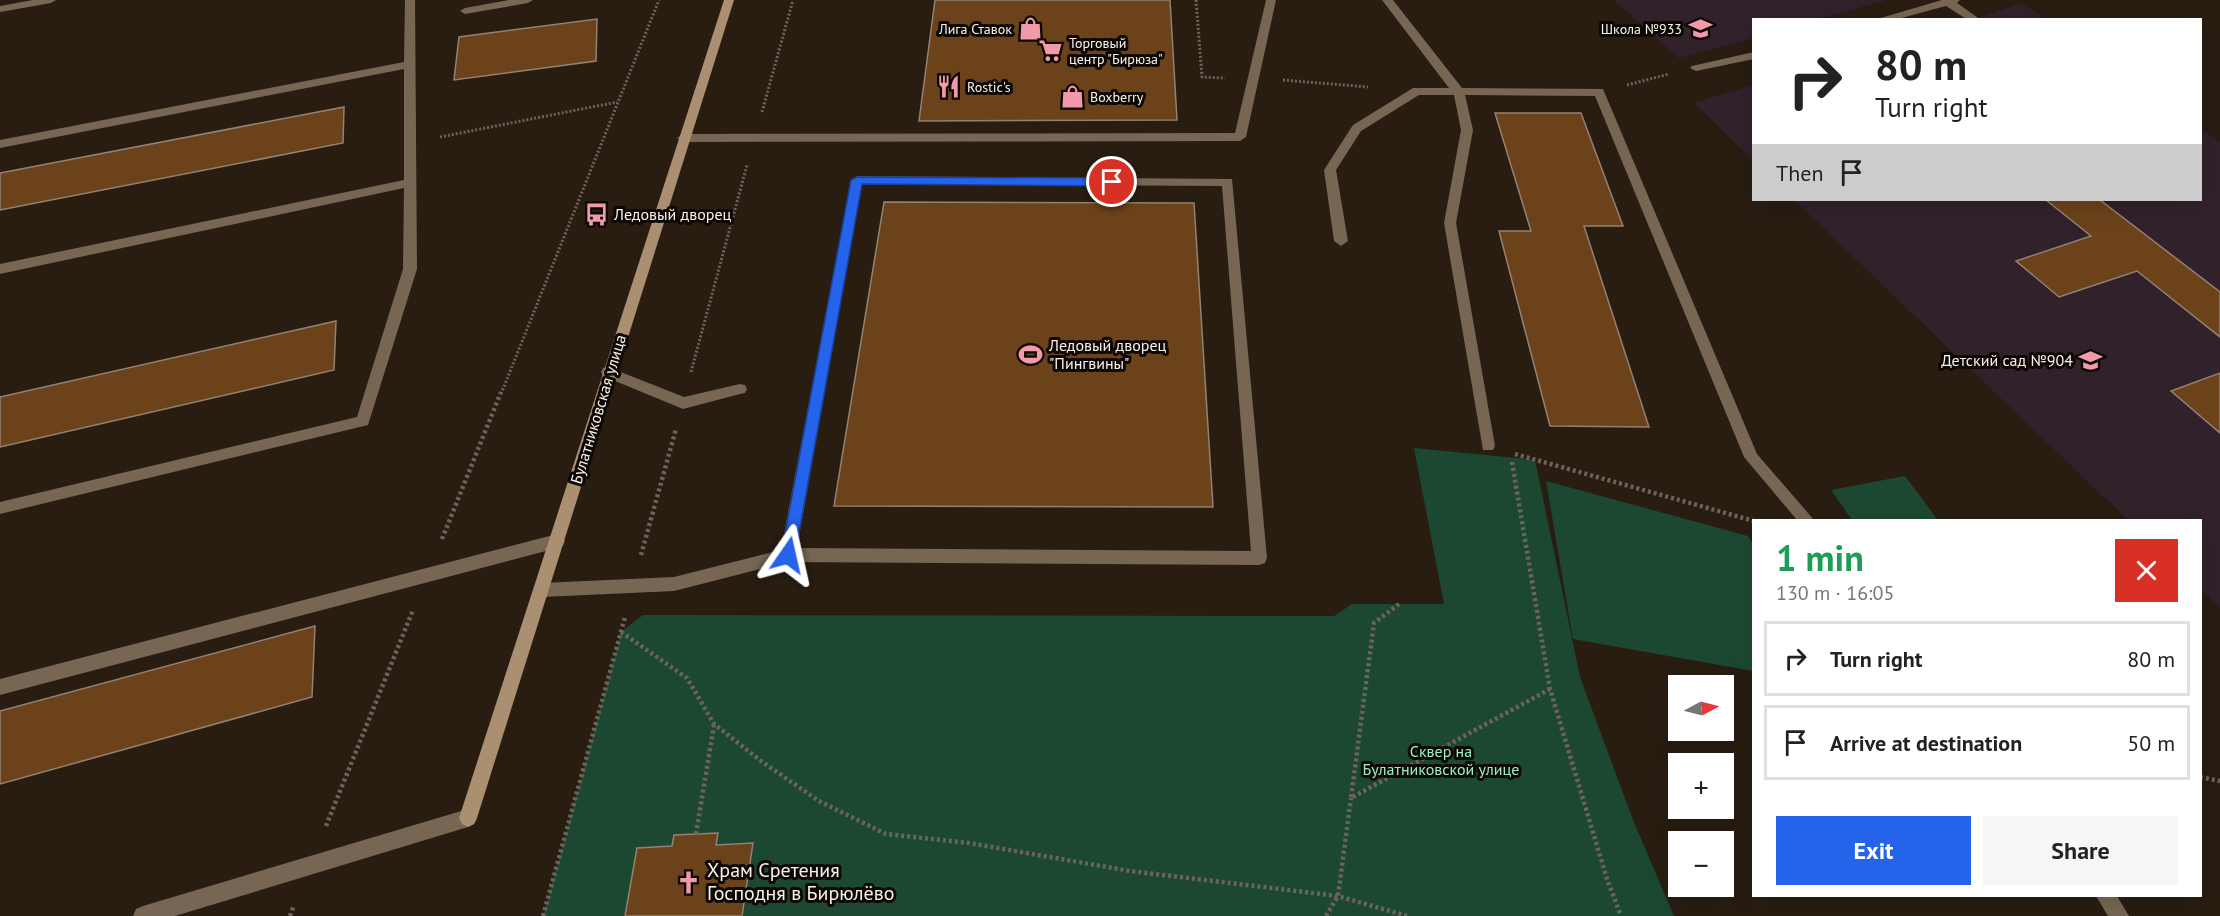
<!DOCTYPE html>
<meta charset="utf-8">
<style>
body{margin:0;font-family:"PT Sans",sans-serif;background:#f6f6f6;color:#222;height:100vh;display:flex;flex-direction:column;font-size:22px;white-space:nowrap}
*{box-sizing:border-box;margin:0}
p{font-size:20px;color:#767676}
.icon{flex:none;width:33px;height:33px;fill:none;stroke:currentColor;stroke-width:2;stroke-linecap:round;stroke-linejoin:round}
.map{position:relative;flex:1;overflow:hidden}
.side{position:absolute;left:1752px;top:519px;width:450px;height:378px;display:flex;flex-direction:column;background:#fff;border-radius:0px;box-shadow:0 6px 24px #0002}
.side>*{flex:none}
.top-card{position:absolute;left:1752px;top:18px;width:450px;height:183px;border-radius:0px;box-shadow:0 6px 24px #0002;background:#fff;color:#222;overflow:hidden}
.needle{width:39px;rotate:83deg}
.controls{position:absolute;left:1668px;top:675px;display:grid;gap:12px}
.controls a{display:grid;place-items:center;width:66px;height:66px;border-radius:0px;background:#fff;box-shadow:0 6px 24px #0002;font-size:30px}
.pin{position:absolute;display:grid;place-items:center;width:51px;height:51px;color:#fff;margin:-26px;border:3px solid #fff;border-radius:50%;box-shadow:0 2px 6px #0007}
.me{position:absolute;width:66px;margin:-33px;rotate:11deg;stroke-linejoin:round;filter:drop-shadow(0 0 4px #0008)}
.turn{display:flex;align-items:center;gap:21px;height:126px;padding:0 24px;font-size:27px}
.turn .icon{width:78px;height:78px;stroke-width:2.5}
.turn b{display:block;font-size:42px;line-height:51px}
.then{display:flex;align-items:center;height:57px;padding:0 24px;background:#0003;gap:12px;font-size:22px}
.round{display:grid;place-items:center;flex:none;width:63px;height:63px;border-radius:0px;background:#f6f6f6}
.overview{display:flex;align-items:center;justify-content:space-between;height:102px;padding:0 24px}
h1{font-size:36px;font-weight:800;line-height:45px;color:#1e9e55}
.button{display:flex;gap:12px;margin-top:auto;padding:12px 24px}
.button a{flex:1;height:69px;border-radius:0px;background:#2563eb;color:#fff;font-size:24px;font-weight:800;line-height:69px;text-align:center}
.button a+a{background:#f6f6f6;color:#222}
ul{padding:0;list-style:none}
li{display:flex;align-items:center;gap:18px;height:75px;margin:0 12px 9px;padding:0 12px;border:3px solid #e0e0e0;border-radius:0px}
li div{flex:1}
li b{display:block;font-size:22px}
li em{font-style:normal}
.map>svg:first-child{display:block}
</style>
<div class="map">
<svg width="2220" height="916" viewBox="0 0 2220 916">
<rect width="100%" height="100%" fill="#291d12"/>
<g fill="#31212b">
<polygon points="1614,0 1887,0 1818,19 1754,20 1753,38 1679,58"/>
<polygon points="2022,3 2045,19 1971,20"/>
<polygon points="1753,85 1754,85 1753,160 1694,103"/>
<polygon points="2201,129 2220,142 2220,608 2201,590 2200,520 2128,520 1794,200 2200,200"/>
</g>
<g fill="#1c4832">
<polygon points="1414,448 1535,460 1580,677 1633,820 1674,916 543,916 621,632 643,615 1334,616 1352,604 1444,604"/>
<polygon points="1905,476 1938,520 1852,520 1831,490"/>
<polygon points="1546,481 1748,536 1754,546 1753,671 1573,639"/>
</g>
<g fill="#6b421a" stroke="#928275" stroke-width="1.5">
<polygon points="935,0 1170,0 1177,120 919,121"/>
<polygon points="597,19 596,61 454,80 459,37"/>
<polygon points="344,107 343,143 0,210 0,173"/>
<polygon points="1495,113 1581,113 1623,226 1584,226 1649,427 1550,426 1499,231 1531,231"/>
<polygon points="2046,200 2100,200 2220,292 2220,337 2137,271 2059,297 2016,261 2091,236"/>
<polygon points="884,202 1194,203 1213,507 834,506"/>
<polygon points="336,321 334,370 0,447 0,397"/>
<polygon points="2220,373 2220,433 2171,391"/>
<polygon points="315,626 312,697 0,784 0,711"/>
<polygon points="718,833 716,845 753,843 742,916 625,916 637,848 672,846 674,835"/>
</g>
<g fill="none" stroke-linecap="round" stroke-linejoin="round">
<g stroke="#6e6359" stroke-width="3" stroke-dasharray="2 2" stroke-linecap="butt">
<polyline points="1196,0 1202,77 1225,78"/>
<polyline points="1283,80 1368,87"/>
<polyline points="1627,85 1669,74"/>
<polyline points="762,112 793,0"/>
<polyline points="440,137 617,102"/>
<polyline points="691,372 747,165"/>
<polyline points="501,394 659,0"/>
</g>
<g stroke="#6e6359" stroke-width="4.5" stroke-dasharray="3 3" stroke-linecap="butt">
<polyline points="1515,454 1754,521"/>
<polyline points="1512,462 1550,689 1607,879 1621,916"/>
<polyline points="442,539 501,392"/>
<polyline points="641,555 676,429"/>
<polyline points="1399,604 1374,623 1351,798 1550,689"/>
<polyline points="621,632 687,678 714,724 761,761 819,801 886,834 969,843 1130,871 1338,896 1407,916"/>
<polyline points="2200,777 2220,781"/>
<polyline points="326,826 413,610"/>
<polyline points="696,834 714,725"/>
<polyline points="290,916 294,905"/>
<polyline points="543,916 625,617"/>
<polyline points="1326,916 1338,896 1351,798"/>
</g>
<g fill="#786654" fill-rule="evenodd">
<polygon points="33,0 56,0 51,3 0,12 0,6"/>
<polygon points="405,0 415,0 417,269 368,425 0,514 0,502 357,417 403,269 404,188 0,274 0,264 404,180 404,69 0,148 0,140 404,62"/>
<polygon points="509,0 533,0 528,3 465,14 460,11 465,8"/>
<polygon points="1266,0 1276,0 1246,137 1240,141 683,142 677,138 683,134 1235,133"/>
<polygon points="1382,0 1393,0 1462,88 1603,89 1757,454 1814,520 1797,520 1744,457 1595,96 1465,95 1473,130 1456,223 1495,446 1493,450 1483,450 1444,223 1461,130 1454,95 1419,95 1361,131 1336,170 1348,241 1341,246 1334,241 1324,170 1353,125 1413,88 1449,88"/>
<polygon points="1942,0 1960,0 1957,3 1981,20 1968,20 1946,6 1894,20 1874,20"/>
<polygon points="1754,52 1754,59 1696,71 1690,68 1692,66"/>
<path d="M857,176L1232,179L1267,558L1265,563L1259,565L788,562L674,591L542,597L536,595L534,590L536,585L542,583L674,577L781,550L851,180ZM862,184L1222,186L1251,551L797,548Z"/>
<polygon points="608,367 684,397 740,384 745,385 747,389 745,393 740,394 683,409 603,376 601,372 603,368"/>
<polygon points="557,534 563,536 565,541 563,546 557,548 0,695 0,679"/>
<polygon points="468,809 474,812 477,818 474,824 468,827 175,916 133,916 136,909 143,906"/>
<polygon points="2096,896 2117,896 2129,916 2108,916"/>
</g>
<polygon fill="#aa8f71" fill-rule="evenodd" points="724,0 734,0 477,818 474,824 468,827 462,824 459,818"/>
</g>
<polygon fill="#2563eb" stroke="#184099" stroke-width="1.5" points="857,177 1112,178 1118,182 1112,186 862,184 795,555 793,559 783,559 781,555 851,180"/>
<defs>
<symbol id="shop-bare" viewBox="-9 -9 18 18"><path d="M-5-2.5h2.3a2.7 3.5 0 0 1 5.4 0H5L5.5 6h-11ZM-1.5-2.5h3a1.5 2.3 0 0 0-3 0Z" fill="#f39aaa" stroke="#0d0805" stroke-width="2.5" paint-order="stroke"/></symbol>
<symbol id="school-bare" viewBox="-9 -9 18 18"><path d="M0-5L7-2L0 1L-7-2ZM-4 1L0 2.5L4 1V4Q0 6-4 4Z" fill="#f39aaa" stroke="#0d0805" stroke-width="2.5" paint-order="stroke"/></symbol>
<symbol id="supermarket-bare" viewBox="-9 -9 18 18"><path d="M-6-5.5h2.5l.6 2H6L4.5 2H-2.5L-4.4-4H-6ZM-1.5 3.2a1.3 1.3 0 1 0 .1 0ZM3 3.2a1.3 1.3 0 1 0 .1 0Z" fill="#f39aaa" stroke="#0d0805" stroke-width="2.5" paint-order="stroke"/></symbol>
<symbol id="restaurant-bare" viewBox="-9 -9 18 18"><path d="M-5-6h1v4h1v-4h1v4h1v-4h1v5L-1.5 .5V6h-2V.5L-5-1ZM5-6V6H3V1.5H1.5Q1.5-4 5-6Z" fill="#f39aaa" stroke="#0d0805" stroke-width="2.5" paint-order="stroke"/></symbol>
<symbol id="bus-bare" viewBox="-9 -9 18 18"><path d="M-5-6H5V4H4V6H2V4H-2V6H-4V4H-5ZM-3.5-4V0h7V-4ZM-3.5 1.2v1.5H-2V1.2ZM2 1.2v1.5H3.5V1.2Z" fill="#f39aaa" stroke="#0d0805" stroke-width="2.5" paint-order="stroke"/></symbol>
<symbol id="stadium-bare" viewBox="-9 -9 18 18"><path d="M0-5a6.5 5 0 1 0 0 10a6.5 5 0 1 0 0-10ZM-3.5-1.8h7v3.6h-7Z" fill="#f39aaa" stroke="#0d0805" stroke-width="2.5" paint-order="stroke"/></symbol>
<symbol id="church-bare" viewBox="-9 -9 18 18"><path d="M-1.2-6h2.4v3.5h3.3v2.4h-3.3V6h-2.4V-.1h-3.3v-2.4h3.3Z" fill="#f39aaa" stroke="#0d0805" stroke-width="2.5" paint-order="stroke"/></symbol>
</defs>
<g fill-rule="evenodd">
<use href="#shop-bare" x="1014" y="12" width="33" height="33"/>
<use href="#school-bare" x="1684" y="12" width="33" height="33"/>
<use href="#supermarket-bare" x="1034" y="34" width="33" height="33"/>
<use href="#restaurant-bare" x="932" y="70" width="33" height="33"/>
<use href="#shop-bare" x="1056" y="80" width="33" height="33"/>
<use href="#bus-bare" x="580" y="198" width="33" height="33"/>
<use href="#stadium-bare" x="1014" y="338" width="33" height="33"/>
<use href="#school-bare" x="2074" y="344" width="33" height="33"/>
<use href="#church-bare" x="672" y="866" width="33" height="33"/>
</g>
<g text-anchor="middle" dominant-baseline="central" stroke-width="6" stroke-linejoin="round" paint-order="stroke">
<g font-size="14" fill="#faf1ea" stroke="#0d0805" text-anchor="start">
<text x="1012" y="29" text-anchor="end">Лига Ставок</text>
<text x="1682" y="29" text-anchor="end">Школа №933</text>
<text x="1069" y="43">Торговый<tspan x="1069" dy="16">центр "Бирюза"</tspan></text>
<text x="967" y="87">Rostic's</text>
<text x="1090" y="97">Boxberry</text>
</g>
<g font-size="16" fill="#faf1ea" stroke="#0d0805" text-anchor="start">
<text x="614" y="214">Ледовый дворец</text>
<text x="1049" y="345">Ледовый дворец<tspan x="1049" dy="18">"Пингвины"</tspan></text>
<text x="2073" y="360" text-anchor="end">Детский сад №904</text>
</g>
<g font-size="16" fill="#faf1ea" stroke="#0d0805">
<text transform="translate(598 409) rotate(-73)">Булатниковская улица</text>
</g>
<g font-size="16" fill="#99f1c2" stroke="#0d0805">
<text x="1441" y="751">Сквер на<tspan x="1441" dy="18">Булатниковской улице</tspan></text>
</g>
<g font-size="20" fill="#faf1ea" stroke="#0d0805" text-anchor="start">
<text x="707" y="870">Храм Сретения<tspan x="707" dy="23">Господня в Бирюлёво</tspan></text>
</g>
</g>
</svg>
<div class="controls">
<a><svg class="needle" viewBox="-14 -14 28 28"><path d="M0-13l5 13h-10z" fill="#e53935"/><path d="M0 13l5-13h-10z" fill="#767676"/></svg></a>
<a>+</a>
<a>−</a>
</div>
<div class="pin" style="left:1112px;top:182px;background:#d93025"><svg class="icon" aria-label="arrive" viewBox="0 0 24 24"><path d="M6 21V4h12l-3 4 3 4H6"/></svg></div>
<svg class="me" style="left:788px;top:555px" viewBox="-20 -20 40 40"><path d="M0-17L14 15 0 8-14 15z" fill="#2563eb" stroke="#fff" stroke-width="4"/></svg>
<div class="top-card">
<div class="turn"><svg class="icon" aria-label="right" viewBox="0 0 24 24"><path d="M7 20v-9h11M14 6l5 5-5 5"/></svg><div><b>80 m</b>Turn right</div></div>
<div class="then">Then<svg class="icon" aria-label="arrive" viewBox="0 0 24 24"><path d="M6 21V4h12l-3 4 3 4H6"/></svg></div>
</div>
<section class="side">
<div class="overview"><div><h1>1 min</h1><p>130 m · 16:05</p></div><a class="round" style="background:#d93025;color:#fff"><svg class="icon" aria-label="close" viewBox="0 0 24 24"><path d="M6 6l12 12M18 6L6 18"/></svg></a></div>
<ul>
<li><svg class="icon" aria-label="right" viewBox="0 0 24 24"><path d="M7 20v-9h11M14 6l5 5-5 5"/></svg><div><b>Turn right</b></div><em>80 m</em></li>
<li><svg class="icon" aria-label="arrive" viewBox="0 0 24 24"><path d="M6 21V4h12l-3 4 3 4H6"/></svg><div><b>Arrive at destination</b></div><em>50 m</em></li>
</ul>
<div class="button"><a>Exit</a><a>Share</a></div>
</section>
</div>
